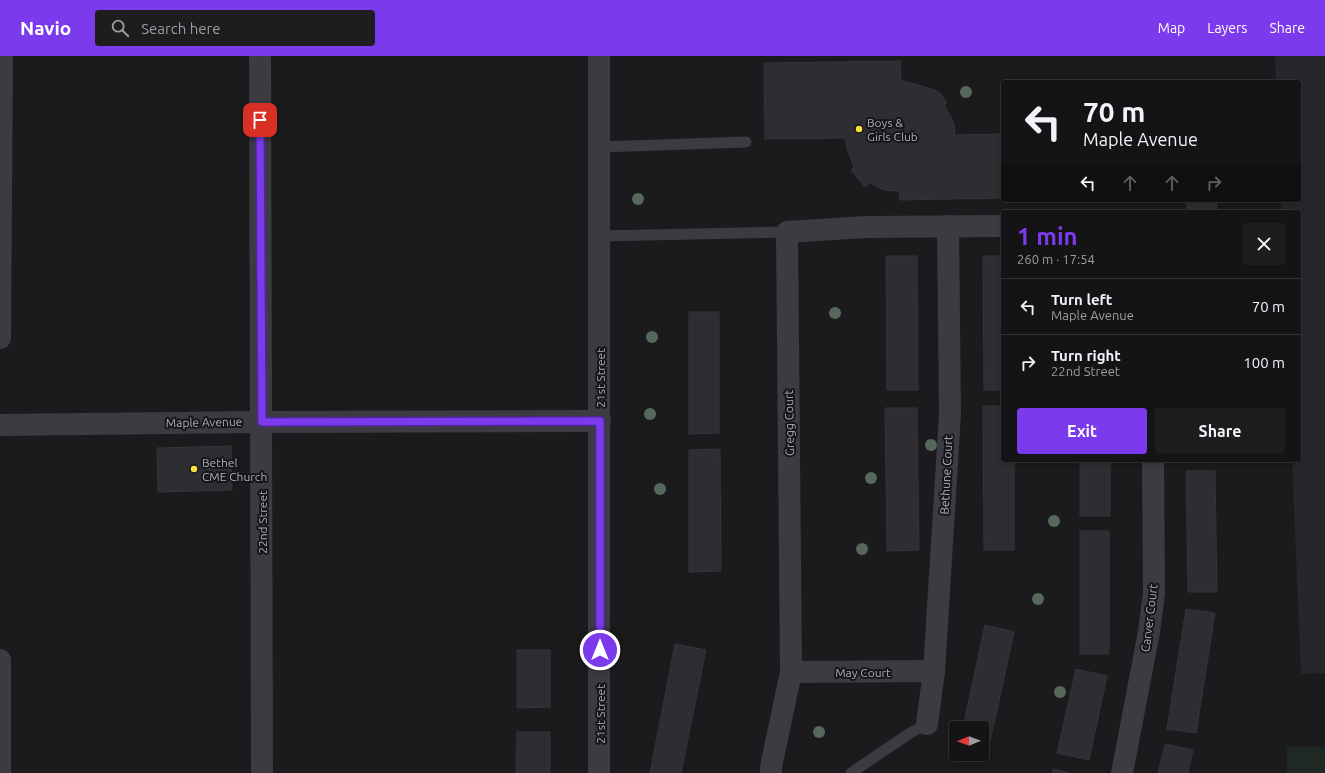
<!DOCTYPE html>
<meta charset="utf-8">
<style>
body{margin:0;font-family:Ubuntu,sans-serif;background:#1d1d1f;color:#f1f3f6;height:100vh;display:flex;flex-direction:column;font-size:15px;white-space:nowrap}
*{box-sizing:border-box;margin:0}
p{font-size:13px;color:#9d9ea1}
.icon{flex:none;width:22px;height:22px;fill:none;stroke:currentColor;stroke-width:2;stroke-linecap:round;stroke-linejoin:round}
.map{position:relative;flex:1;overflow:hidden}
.panel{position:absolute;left:1001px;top:154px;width:300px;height:252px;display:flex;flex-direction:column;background:#141416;border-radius:4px;box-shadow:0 2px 6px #0003,0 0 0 1px #333335}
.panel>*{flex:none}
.banner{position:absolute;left:1001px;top:24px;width:300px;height:122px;border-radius:4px;box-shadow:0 2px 6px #0003,0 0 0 1px #333335;background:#141416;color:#f1f3f6;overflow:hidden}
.needle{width:26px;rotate:269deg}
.tools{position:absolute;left:949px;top:665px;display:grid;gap:8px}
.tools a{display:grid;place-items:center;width:40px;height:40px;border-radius:4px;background:#141416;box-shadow:0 2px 6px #0003,0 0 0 1px #333335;font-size:20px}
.pin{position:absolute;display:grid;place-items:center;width:34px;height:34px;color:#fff;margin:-17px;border-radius:8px;box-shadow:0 2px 6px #0006}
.me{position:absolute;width:44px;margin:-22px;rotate:0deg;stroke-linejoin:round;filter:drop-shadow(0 0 3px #0008)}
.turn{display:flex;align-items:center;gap:14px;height:84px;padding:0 16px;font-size:18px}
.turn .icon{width:52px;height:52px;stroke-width:2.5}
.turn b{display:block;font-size:28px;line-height:34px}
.lanes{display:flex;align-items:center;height:38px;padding:0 16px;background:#0003;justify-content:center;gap:20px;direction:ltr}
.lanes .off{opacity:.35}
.round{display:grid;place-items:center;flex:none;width:42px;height:42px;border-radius:4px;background:#1d1d1f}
.head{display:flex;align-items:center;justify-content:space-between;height:68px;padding:0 16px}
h1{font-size:24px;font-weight:600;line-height:30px;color:#7c3aed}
.button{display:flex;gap:8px;margin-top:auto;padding:8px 16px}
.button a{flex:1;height:46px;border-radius:4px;background:#7c3aed;color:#fff;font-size:16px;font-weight:600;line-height:46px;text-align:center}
.button a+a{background:#1d1d1f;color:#f1f3f6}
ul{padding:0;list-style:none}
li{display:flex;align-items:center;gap:12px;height:56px;padding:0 16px;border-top:1px solid #333335}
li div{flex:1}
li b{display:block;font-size:15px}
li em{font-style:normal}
header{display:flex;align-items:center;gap:24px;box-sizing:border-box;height:56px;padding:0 20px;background:#7c3aed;color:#fff}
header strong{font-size:19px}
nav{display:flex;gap:22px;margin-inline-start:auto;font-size:14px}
.search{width:280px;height:36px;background:#1d1d1f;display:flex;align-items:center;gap:10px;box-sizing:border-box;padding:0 14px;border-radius:4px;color:#9d9ea1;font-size:15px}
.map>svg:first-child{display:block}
</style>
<header>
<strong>Navio</strong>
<div class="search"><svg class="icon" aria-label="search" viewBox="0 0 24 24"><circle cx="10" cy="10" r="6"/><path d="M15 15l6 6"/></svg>Search here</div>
<nav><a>Map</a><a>Layers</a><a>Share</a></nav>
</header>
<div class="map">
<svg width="1325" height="717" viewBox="0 0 1325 717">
<rect width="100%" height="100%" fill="#1b1a1d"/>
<polygon fill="#27262a" points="1275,0 1325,0 1325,617 1301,618 1292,404 1299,404 1299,156 1282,156 1281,144 1299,144 1299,26 1276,26"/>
<rect fill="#202823" x="1287" y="691" width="38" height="26"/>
<g fill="#2e2d31" stroke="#353439">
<polygon points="900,5 901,25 915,28 934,34 941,38 944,43 947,46 944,50 950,59 954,68 955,79 1003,78 1003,142 900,144 899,135 884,134 870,127 865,131 851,114 854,111 847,93 845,82 765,83 764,7"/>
<rect x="1187" y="144" width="30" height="12"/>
<polygon points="886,200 917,200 918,334 887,334"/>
<polygon points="983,200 1003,200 1003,334 984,334"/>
<polygon points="689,256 719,256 719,377 689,378"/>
<polygon points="983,350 1003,350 1003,404 1014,404 1014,494 984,494"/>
<polygon points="885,352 917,352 919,494 887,495"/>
<polygon points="231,390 232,434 158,436 157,392"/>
<polygon points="720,393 721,515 689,516 689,394"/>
<rect x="1080" y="404" width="30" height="56"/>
<polygon points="1186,415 1215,415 1217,536 1188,536"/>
<rect x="1080" y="475" width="29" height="123"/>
<polygon points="1186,553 1215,557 1196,677 1167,673"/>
<polygon points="985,569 1014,576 988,695 982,693 982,672 963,672"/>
<polygon points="675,588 706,594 681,717 650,717"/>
<polygon points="517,594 550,594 550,651 517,652"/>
<polygon points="1076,613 1107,620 1089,704 1057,697"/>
<polygon points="517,676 550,676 550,717 516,717"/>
<polygon points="1165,688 1193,694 1188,717 1158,717"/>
<polygon points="1053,713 1070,717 1052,717"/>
</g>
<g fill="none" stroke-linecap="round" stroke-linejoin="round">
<g stroke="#3c3b42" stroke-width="11">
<polyline points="600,91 746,86"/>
<polyline points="600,180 787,176"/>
<polyline points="851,717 910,677 927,668"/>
</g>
<g stroke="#3c3b42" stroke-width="22">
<polyline points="260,0 262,717"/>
<polyline points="599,0 599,717"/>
<polyline points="0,282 2,0"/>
<polyline points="0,369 261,366 600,365"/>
<polyline points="0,604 0,717"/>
<polyline points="791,616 934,615"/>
<polyline points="927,668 934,615 950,358 948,170"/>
<polyline points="771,717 771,711 791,616 787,176 866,171 1003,170"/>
<polyline points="1122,717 1149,576 1154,537 1153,404"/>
</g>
</g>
<g fill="#55685b">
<circle cx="966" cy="36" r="6"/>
<circle cx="638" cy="143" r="6"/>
<circle cx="835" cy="257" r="6"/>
<circle cx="652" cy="281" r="6"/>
<circle cx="650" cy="358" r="6"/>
<circle cx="931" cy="389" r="6"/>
<circle cx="871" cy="422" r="6"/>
<circle cx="660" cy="433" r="6"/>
<circle cx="1054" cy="465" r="6"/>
<circle cx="862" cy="493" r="6"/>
<circle cx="1038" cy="543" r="6"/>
<circle cx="1060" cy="636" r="6"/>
<circle cx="819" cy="676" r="6"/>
</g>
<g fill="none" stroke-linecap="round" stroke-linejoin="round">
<defs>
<polyline id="route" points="260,64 262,366 600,365 600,594"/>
</defs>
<use href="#route" stroke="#51269a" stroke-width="10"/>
<use href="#route" stroke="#7c3aed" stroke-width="7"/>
</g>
<g fill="#f6e239" stroke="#161518" stroke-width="1.5">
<circle cx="859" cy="73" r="4"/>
<circle cx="194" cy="413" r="4"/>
</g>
<g text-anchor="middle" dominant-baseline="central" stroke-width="4" stroke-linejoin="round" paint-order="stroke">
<g font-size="12" fill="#adaebc" stroke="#161518" text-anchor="start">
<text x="867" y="66">Boys &amp;<tspan x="867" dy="14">Girls Club</tspan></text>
<text x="202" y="406">Bethel<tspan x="202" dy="14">CME Church</tspan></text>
</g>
<g font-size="12" fill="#adaebc" stroke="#161518">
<text transform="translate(600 322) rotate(-90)">21st Street</text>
<text transform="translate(204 366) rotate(-1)">Maple Avenue</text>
<text transform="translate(789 367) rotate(-91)">Gregg Court</text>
<text transform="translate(946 419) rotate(-87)">Bethune Court</text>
<text transform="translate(262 466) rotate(-90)">22nd Street</text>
<text transform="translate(1149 562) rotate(-83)">Carver Court</text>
<text x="863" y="616">May Court</text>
<text transform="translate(600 658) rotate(-90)">21st Street</text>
</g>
</g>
</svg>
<div class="tools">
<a><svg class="needle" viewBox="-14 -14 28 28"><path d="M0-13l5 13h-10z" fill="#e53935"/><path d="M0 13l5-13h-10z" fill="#9d9ea1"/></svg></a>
</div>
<div class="pin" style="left:260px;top:64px;background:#d93025"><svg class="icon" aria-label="arrive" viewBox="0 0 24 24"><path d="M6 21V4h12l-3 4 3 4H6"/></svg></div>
<svg class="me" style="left:600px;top:594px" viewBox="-20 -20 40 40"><circle r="17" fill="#7c3aed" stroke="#fff" stroke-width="3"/><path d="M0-11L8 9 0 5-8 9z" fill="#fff"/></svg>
<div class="banner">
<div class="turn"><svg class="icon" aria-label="left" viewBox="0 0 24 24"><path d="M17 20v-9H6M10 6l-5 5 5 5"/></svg><div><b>70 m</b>Maple Avenue</div></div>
<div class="lanes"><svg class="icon" aria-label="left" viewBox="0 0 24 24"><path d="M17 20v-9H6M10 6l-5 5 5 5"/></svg><svg class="icon off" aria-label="ahead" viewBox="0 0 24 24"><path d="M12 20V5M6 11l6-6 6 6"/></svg><svg class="icon off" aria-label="ahead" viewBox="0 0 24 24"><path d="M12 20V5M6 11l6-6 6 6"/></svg><svg class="icon off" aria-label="right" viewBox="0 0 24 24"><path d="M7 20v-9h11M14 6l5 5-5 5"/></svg></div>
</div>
<section class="panel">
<div class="head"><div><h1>1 min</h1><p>260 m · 17:54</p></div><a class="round"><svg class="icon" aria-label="close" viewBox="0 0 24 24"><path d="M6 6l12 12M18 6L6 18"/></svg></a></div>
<ul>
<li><svg class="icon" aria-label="left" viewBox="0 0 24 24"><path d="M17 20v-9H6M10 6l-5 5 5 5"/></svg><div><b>Turn left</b><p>Maple Avenue</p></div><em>70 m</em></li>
<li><svg class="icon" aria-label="right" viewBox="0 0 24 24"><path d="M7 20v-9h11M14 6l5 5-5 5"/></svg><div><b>Turn right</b><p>22nd Street</p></div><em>100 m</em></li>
</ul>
<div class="button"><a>Exit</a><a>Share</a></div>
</section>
</div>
